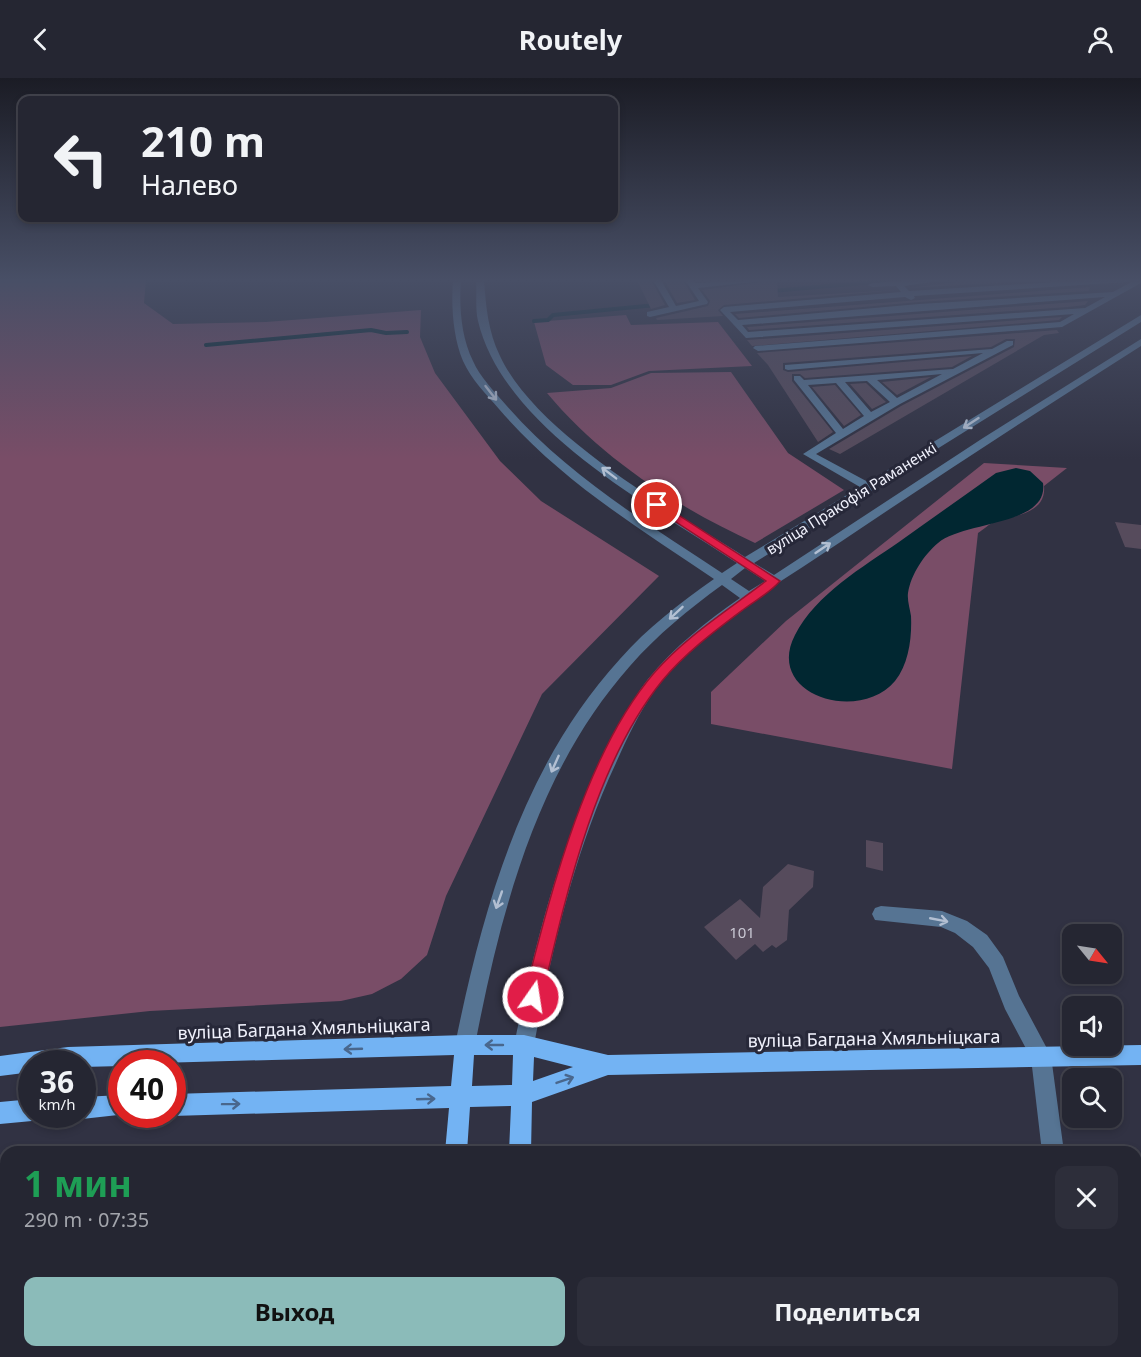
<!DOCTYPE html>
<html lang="ru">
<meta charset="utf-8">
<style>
body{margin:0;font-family:"Noto Sans",sans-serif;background:#2d2e3a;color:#f1f3f6;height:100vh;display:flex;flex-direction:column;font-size:22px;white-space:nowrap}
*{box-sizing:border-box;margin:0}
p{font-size:20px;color:#a3a5ac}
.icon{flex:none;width:33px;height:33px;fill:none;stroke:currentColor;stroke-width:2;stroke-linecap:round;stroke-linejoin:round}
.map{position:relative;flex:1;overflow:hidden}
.side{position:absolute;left:0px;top:1068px;width:1142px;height:212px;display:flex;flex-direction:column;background:#252632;border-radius:18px 18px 0 0;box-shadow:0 3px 9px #0003,0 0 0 2px #42434d}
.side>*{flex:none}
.guide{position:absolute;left:18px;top:18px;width:600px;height:126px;border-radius:12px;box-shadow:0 3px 9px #0003,0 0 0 2px #42434d;background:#252632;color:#f1f3f6;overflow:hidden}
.needle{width:39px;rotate:120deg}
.controls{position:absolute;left:1062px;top:846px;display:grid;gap:12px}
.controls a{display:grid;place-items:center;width:60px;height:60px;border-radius:12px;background:#252632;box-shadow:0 3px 9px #0003,0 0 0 2px #42434d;font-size:30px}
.speed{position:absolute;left:18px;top:972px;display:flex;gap:12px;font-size:30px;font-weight:700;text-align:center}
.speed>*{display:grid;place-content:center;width:78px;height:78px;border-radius:50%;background:#252632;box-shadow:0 3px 9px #0003,0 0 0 2px #42434d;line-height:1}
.speed small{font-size:15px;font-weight:400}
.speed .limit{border:9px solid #d22;background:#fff;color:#111}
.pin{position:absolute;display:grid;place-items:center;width:51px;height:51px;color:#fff;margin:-26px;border:3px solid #fff;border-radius:50%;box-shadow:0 2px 6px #0007}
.me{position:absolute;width:66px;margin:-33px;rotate:13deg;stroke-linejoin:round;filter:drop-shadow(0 0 4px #0008)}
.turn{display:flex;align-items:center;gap:21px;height:126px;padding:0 24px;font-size:27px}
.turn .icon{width:78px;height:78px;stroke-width:2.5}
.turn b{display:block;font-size:42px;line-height:51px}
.round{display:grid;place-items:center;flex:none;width:63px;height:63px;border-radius:12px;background:#2d2e3a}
.head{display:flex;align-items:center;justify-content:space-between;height:102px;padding:0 24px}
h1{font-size:36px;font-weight:700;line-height:45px;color:#1e9e55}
.button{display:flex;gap:12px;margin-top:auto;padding:12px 24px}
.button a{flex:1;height:69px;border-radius:12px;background:#8bbbb9;color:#111;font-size:24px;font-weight:700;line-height:69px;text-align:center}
.button a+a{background:#2d2e3a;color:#f1f3f6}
header{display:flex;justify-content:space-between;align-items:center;height:78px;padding:0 24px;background:#252632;font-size:27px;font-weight:700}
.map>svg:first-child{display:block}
</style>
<header><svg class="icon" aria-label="back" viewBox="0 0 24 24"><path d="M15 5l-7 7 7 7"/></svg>Routely<svg class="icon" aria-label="person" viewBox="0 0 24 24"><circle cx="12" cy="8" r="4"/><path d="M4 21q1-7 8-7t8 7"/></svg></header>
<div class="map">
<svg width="1141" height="1279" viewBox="0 0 1141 1279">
<rect width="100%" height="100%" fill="#313243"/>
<g fill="#794d67">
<polygon points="0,202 146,202 144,225 173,246 266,244 421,232 420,259 435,295 500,383 541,423 659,498 542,616 446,818 427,877 401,901 372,916 341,923 150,933 0,949"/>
<polygon points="626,237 631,247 718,244 752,288 649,293 611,307 573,307 546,287 534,244"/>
<path d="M731,294L788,375L844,412L755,465C677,429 602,381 547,315L611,310L651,295Z"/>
<path d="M984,385L1067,390L1044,408C1047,436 1012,438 994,444C989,446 983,452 978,455L952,691L711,646V614L786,543Z"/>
<polygon points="0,1087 6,1087 6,1274 397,1274 397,1279 0,1279"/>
<rect x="541" y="1274" width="491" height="5"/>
</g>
<path fill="#012731" d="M1016,390L1030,393L1043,405C1049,448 964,443 938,465C924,477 911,496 908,515C907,522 910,531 911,538C912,559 909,586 895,603C859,646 764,617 795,557C816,516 863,489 899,464C931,441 964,418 996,395Z"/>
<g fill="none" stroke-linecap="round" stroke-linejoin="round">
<g stroke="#012731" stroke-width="4">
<polyline points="772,213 897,202"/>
<polyline points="534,243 548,242 553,237 656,227"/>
<polyline points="206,267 371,252 386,255 407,254"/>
</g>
</g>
<g fill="#564b5c">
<polygon points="637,202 651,202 665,227 651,231"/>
<polygon points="664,202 683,202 695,222 677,225"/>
<polygon points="774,202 777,202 778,219 897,212 724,227 718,232 723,238 657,242 656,240 708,228 710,223 702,212"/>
<polygon points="972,202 1050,202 909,210"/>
<polygon points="1090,209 1089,213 919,224 739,240 735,236"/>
<polygon points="1088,223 1085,227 1068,229 749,252 747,249"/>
<polygon points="1062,239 1059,242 752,268 747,262"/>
<polygon points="1057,252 1059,255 1044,257 840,376 829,371 901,328 1014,269 1015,261 1006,261 991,269 783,285 783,292 788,294 972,278 952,289 805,300 800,296 792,296 792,303 833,354 818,364 768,287 757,275"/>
<polygon points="931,299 897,317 882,304"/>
<polygon points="866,305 886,324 872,331 850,306"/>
<polygon points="835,307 861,337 844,348 812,309"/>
<polygon points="1115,444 1141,447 1141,471 1125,469"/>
<polygon points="866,762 883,765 883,793 866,789"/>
<polygon points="788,786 814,793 813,809 789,832 787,862 776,870 772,867 763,874 755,866 736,882 704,849 740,821 760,840 763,809"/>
</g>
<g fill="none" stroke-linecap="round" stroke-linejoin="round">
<g fill="#567493" fill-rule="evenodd">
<path d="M453,202H461C459,228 461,259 473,283C480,299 494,313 506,327C567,397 645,444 722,495L737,485C650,427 504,351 478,243C475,231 477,215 476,202H484C486,229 488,253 500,278C537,357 672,432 745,479L860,409L803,376L836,355L794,302V298H800L804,302L953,291L983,275L788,292L785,291V287L992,271L1007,263H1013V267L900,326L816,376L868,404L1141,237V244L876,409L875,412L869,413L754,485L774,497L983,360L1141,261V268C1040,332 940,397 842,463C777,507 702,548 655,612C639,635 627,660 616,685C574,775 552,871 534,967L531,974L524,977L517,974L514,967C534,870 558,774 601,684C614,655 629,626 648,601C674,569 707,543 740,520L722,507C689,531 657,557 630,588C537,693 501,832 475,967L472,974L465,977L458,974L455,967C483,829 523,687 620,581C647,550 680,525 714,501C637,449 560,402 499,331C486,316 471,301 463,283C453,259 451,228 453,202ZM942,296L897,320L877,302ZM867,303L890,324L871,334L845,304ZM836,305L864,338L843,351L808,307ZM745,490L765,503L749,513L731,501Z"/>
<polygon points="653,202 661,202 676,228 699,223 685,202 693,202 695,205 772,202 698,210 708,224 707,226 650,239 647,238 647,234 669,229"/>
<path d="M914,202H944L904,208L909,213L1088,202H1131L1127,204L914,218L915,220L911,222L905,219L730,234L738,242L919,226L1113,214L1135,202H1141V205L1062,249L758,273L753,270L755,268L1060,244L1074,236L746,260L720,232L724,229L901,214L896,208L872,209L868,207L872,205ZM1105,219L1085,230L748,254L742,247Z"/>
<polygon points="881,828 942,833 967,843 987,857 1003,879 1019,918 1051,978 1064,1074 1042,1074 1031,980 1005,931 989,890 973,869 955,855 941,849 875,842 872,836 875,830"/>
<polygon points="1074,1274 1099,1274 1100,1279 1074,1279"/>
</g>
<g fill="#73b3f3" fill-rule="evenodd">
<path d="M465,957H524L608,977L1141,967V987L608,997L532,1024L531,1074H509L511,1028L470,1029L467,1074H445L449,1030L172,1038L169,1036H172V1016L451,1008L454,977L122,986V988L82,989V986H32V994L0,998V978L68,969ZM474,977H513L512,1007L472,1008ZM534,979L573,989L533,1003Z"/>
<polygon points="122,1017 122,1036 127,1036 82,1041 74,1038 82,1036 82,1019"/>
<polygon points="32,1021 32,1036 41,1036 40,1040 32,1043 0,1046 0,1024"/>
<polygon points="427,1274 453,1274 452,1279 426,1279"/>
<polygon points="499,1274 525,1274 524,1279 498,1279"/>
</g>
</g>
<defs><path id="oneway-shaft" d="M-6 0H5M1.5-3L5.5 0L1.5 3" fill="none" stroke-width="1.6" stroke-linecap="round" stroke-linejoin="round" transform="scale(1.5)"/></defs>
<g stroke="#b2bfd2">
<use href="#oneway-shaft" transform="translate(491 315) rotate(52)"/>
<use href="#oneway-shaft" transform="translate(971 345) rotate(147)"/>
<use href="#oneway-shaft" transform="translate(609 395) rotate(-143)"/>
<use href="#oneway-shaft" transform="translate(823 470) rotate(-34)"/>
<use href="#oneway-shaft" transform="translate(676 535) rotate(137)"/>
<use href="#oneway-shaft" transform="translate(555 686) rotate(114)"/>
<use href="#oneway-shaft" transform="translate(499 822) rotate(109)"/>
<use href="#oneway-shaft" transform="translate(939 842) rotate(11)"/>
</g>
<g stroke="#49678d">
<use href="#oneway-shaft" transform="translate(494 967) rotate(180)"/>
<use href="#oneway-shaft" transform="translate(353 971) rotate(178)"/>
<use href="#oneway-shaft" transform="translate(565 1002) rotate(-19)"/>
<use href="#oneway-shaft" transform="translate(426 1021) rotate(-2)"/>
<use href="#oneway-shaft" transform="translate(231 1026) rotate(-1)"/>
</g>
<linearGradient id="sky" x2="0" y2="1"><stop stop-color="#1b1c25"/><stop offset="0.53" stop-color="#484f66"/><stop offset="1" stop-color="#484f66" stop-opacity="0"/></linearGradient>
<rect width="1141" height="381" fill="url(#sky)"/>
<path fill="#e11d48" stroke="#92132f" stroke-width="1.5" d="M653,425H660L780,503C771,514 756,522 744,531C716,552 685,575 662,603C595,686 566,817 542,919L539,925L533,928L527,925L524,919C550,818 585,675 654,595C685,559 728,532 766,503L653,429Z"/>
<g text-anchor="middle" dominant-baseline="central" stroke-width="6" stroke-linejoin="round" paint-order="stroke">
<g font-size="15" fill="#f0f1fc" stroke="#272839">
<text transform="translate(851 420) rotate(-32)">вуліца Пракофія Раманенкі</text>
</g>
<g font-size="15" fill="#cac8d4">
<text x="742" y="854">101</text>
</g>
<g font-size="18" fill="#f0f1fc" stroke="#272839">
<text transform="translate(304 950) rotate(-2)">вуліца Багдана Хмяльніцкага</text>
<text transform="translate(874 960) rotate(-1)">вуліца Багдана Хмяльніцкага</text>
</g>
</g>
</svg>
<div class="controls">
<a><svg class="needle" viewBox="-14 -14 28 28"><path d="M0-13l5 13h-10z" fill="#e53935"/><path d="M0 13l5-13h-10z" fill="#a3a5ac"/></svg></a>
<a><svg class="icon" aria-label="sound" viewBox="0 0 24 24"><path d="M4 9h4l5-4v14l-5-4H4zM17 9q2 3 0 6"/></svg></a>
<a><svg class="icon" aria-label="search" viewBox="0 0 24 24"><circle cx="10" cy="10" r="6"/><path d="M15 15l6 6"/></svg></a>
</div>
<div class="speed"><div>36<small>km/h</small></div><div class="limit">40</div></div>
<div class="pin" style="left:657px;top:427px;background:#d93025"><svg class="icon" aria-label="arrive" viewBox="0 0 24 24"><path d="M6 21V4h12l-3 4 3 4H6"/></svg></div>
<svg class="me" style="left:533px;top:919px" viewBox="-20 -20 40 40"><circle r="17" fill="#e11d48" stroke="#fff" stroke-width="3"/><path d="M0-11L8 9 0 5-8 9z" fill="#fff"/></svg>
<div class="guide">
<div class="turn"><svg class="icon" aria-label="left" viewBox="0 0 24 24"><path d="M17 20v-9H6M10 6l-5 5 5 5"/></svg><div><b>210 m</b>Налево</div></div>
</div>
<section class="side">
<div class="head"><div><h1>1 мин</h1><p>290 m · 07:35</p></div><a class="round"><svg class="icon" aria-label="close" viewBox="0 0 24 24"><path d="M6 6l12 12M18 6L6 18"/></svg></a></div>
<div class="button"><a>Выход</a><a>Поделиться</a></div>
</section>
</div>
